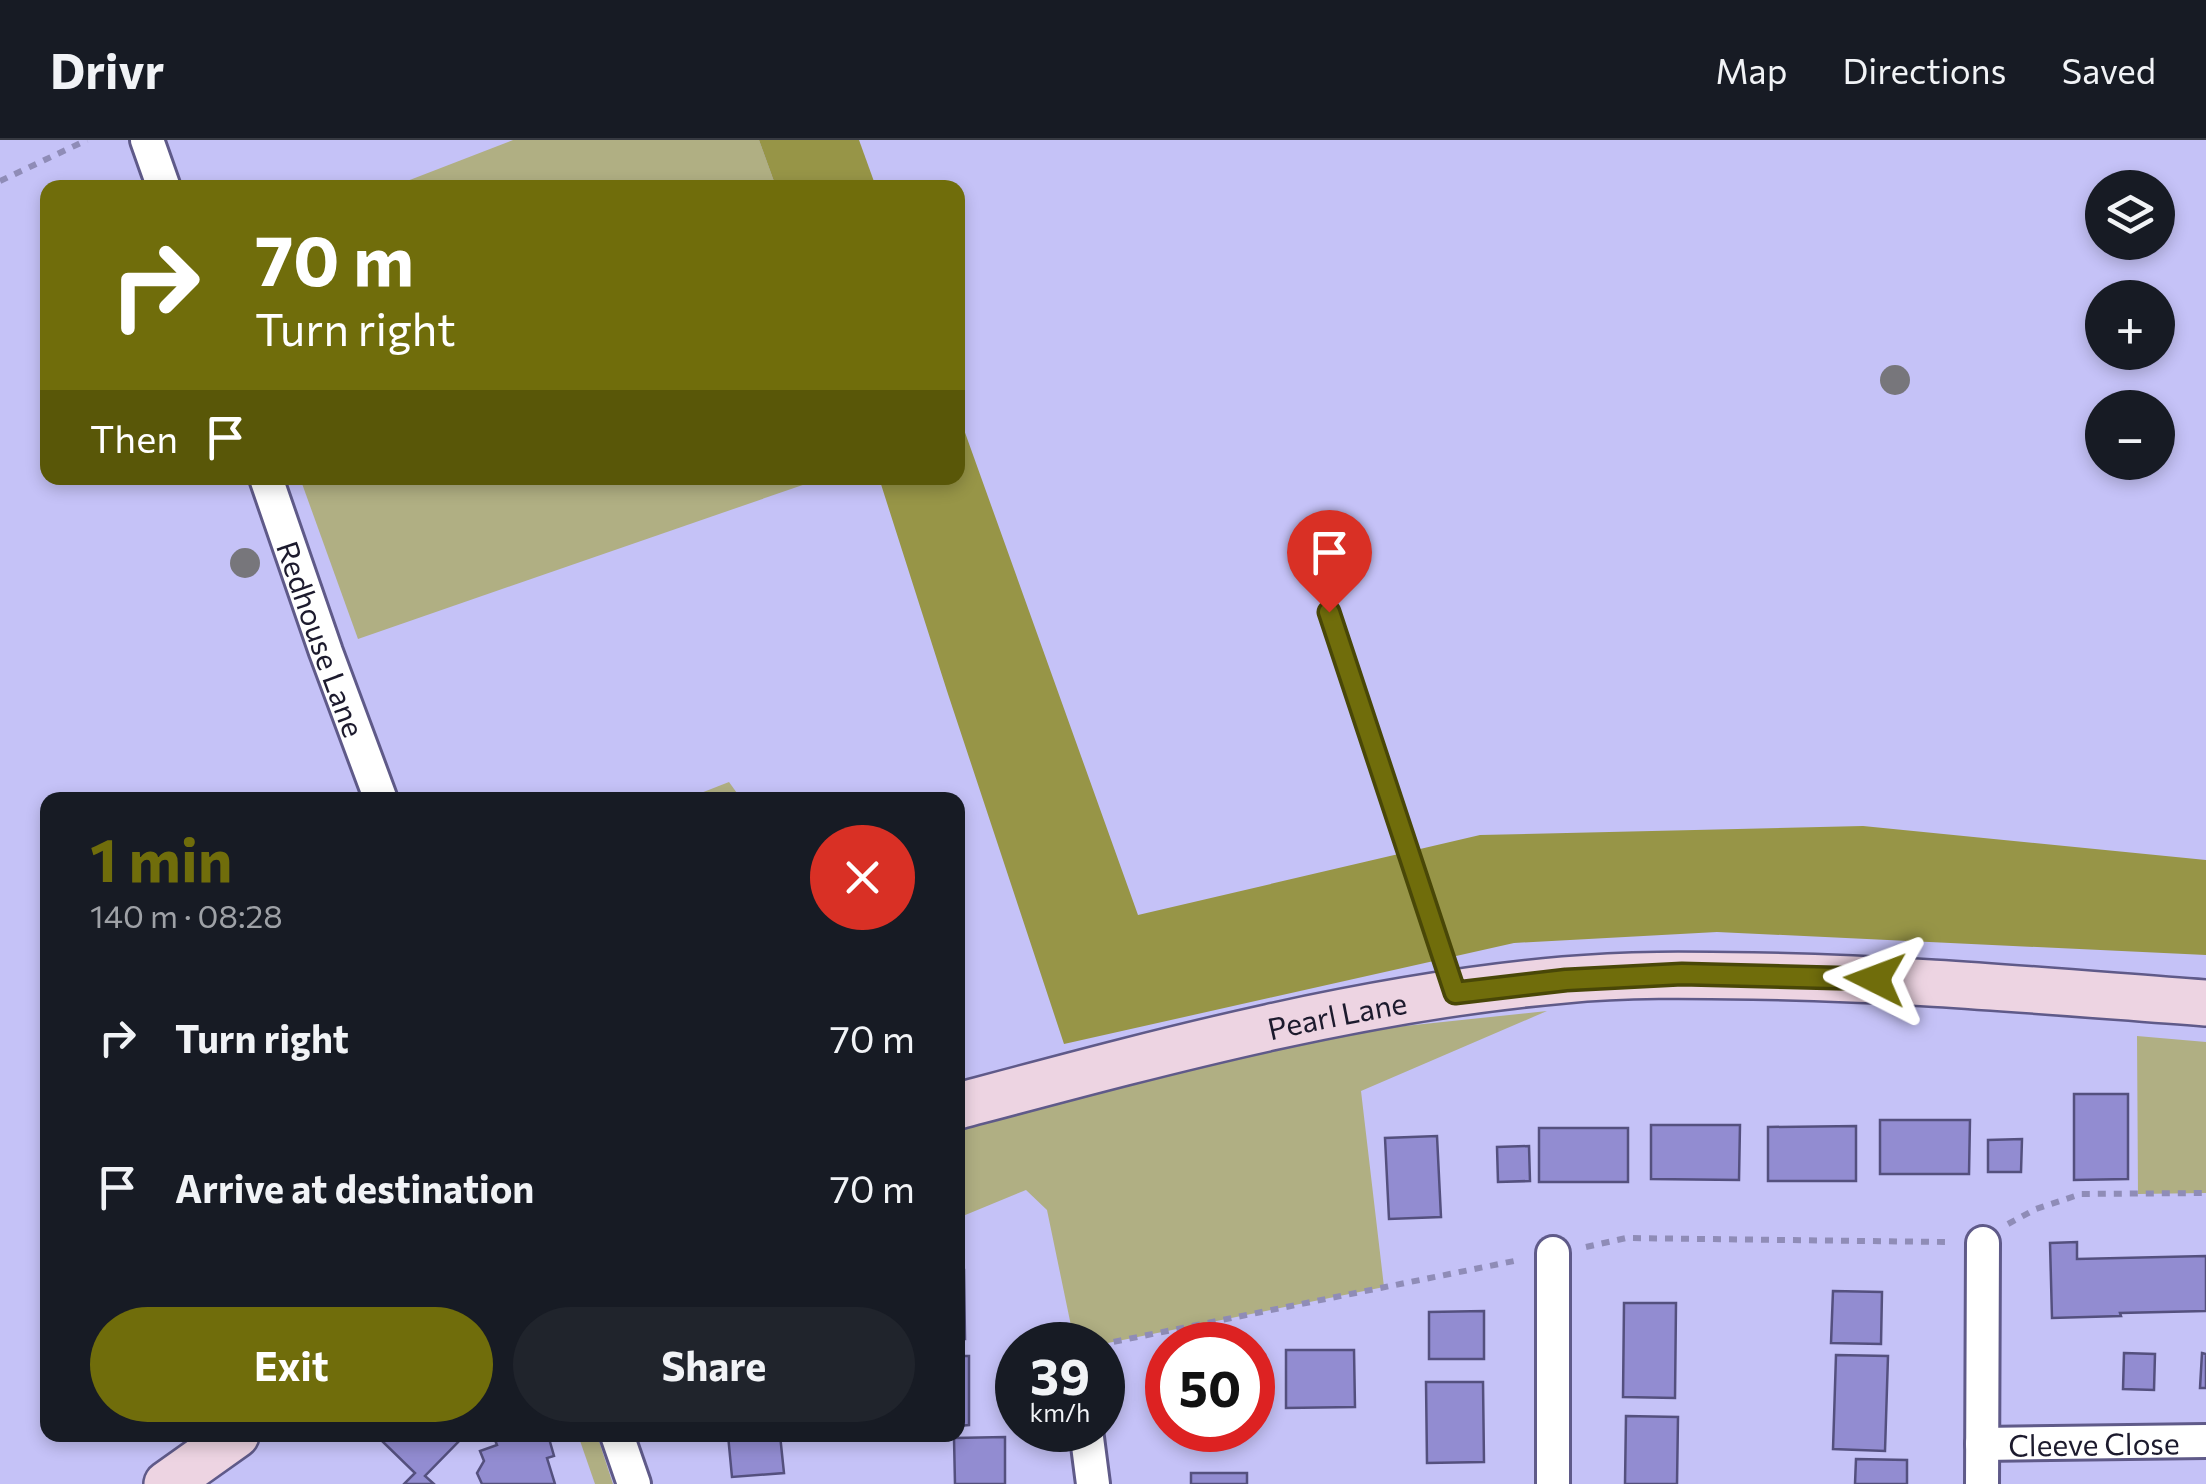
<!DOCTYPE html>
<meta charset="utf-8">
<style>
body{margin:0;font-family:Commissioner,sans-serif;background:#20242c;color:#f1f3f6;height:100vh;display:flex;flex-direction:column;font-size:38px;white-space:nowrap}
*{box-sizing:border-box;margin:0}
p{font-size:32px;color:#9ea1a6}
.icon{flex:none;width:55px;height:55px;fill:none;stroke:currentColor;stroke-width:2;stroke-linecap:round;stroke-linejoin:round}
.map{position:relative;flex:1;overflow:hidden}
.drawer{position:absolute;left:40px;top:652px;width:925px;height:650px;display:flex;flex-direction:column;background:#171b24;border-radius:20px;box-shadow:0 5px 15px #0003}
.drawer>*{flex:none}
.top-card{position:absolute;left:40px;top:40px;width:925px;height:305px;border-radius:20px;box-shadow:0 5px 15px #0003;background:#706d0b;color:#fff;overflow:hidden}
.buttons{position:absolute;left:2085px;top:30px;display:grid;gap:20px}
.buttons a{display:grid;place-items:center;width:90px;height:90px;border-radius:50%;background:#171b24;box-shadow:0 5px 15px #0003;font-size:50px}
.speed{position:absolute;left:995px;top:1182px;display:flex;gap:20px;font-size:50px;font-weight:700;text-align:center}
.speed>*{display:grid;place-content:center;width:130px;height:130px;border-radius:50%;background:#171b24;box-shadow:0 5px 15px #0003;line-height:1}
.speed small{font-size:25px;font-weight:400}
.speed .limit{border:15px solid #d22;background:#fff;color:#111}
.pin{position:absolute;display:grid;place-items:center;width:85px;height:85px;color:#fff;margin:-102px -42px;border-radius:50% 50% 50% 0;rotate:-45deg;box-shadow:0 0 10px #0007}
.pin .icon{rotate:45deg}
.me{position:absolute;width:110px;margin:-55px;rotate:273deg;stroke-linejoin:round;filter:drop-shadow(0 0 8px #0008)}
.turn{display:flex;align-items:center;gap:35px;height:210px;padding:0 50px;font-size:45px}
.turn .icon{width:130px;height:130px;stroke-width:2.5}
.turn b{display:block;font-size:70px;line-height:85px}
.then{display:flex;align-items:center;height:95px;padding:0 50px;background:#0003;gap:20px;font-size:38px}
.round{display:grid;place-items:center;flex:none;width:105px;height:105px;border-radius:52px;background:#20242c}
.overview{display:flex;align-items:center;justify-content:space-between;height:170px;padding:0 50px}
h1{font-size:60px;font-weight:700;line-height:75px;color:#706d0b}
.button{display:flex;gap:20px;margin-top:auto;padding:20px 50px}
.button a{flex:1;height:115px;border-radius:60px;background:#706d0b;color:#fff;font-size:40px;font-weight:700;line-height:115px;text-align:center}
.button a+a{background:#20242c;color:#f1f3f6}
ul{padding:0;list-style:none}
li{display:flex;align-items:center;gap:30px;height:150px;padding:0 50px}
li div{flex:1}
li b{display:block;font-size:38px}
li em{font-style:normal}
header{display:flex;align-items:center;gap:60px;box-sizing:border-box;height:140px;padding:0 50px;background:#171b24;border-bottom:2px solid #363941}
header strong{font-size:48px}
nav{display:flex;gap:55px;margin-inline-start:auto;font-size:35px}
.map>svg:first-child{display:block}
</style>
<header>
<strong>Drivr</strong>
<nav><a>Map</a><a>Directions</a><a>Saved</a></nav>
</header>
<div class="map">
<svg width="2206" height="1344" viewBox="0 0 2206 1344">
<rect width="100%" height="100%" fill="#c5c2f7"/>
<g fill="#b0af83">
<polygon points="513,0 759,0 776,47 389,48"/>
<polygon points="300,338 823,338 358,499"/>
<polygon points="729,642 742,660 683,660"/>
<polygon points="1547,871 1361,951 1384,1147 1098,1205 1075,1205 1047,1070 1026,1050 958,1078 958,983 1348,892"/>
<polygon points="2137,896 2206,902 2206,1053 2138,1054"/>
<polygon points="578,1295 597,1295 613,1344 595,1344"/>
</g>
<g fill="#979547">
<polygon points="759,0 859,0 876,47 776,47"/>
<polygon points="958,273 1138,775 1480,695 1863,686 2206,720 2206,815 1717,792 1514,803 1064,904 947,551 879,338 958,338"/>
</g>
<g fill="#928cd1" stroke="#54507e" stroke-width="2.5">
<polygon points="2074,954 2128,954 2128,1039 2074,1040"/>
<polygon points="1880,980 1970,980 1969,1034 1880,1034"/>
<polygon points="1651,985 1740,985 1739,1040 1651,1039"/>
<polygon points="1856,986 1856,1041 1768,1041 1768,987"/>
<rect x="1539" y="988" width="89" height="54"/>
<polygon points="1437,996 1441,1077 1389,1079 1385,998"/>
<polygon points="2022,999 2021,1032 1988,1032 1988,1000"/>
<polygon points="1529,1006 1530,1041 1498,1042 1497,1007"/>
<polygon points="2077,1102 2077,1119 2206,1116 2206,1171 2120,1173 2121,1176 2052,1178 2050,1103"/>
<polygon points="958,1130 964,1130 965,1199 958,1199"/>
<polygon points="1833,1151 1882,1152 1881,1204 1831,1203"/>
<polygon points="1624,1163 1676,1163 1675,1258 1623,1257"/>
<polygon points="1484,1171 1484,1219 1429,1219 1429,1172"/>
<polygon points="1286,1210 1354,1210 1355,1267 1286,1268"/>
<polygon points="2124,1213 2155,1214 2154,1250 2123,1249"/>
<polygon points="2202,1213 2206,1214 2206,1248 2200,1248"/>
<rect x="1252" y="1215" width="13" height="57"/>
<polygon points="1836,1215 1888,1216 1885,1311 1833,1309"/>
<polygon points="958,1216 969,1216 969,1285 958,1286"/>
<polygon points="1426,1242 1483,1242 1484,1322 1427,1323"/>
<polygon points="1626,1276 1678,1277 1677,1344 1625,1344"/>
<polygon points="390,1295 465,1295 425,1336 434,1344 404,1344 415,1333 383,1302"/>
<polygon points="493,1295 548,1295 554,1316 547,1318 555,1344 482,1344 477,1333 484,1321 480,1311 497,1305"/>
<polygon points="728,1295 780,1295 784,1333 732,1337"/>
<polygon points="1005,1297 1005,1344 955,1344 954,1298"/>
<polygon points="1856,1319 1907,1320 1907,1344 1855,1344"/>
<rect x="1191" y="1333" width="56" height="11"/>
</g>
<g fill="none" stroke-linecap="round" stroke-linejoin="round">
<defs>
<polyline id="lane" points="1329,472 1454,849"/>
<g id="street">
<polyline points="147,0 164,48"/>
<path id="s1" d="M266,338L326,512L381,660"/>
<polyline points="1086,1290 1093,1344"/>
<polyline points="617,1295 634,1344"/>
<path id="s2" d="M1982,1304L2206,1301"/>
<polyline points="1553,1344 1553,1113"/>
<polyline points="1982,1344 1983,1103"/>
</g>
<g id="secondary">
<path id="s3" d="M958,966C1157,913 1358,858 1564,840C1627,834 1690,835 1753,836C1904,838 2055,852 2206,863"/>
<polyline points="167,1344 236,1295"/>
</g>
</defs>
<use href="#lane" stroke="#5f5a89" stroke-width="20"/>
<use href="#street" stroke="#5f5a89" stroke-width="38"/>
<use href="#secondary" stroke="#5f5a89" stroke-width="50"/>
<g stroke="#8f8cb7" stroke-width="6" stroke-dasharray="8 8" stroke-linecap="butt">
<polyline points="0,41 87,0"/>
<polyline points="2008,1084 2036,1069 2081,1054 2206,1053"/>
<polyline points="1586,1107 1626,1098 1947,1102"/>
<polyline points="1098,1205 1519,1120"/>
</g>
<use href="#lane" stroke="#fff" stroke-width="15"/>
<use href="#street" stroke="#fff" stroke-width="32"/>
<use href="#secondary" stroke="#edd4e2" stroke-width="45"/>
</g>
<g fill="#77767b">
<circle cx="1895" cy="240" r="15"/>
<circle cx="245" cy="423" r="15"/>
</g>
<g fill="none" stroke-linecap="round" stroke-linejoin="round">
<defs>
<polyline id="route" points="1329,472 1455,853 1566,840 1682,834 1875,839"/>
</defs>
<use href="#route" stroke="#494707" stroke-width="25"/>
<use href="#route" stroke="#706d0b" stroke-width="18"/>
</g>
<g text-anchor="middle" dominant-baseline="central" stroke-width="8" stroke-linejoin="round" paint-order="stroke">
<g font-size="30" fill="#1c1a2d" stroke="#e7e7fd">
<text stroke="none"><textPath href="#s1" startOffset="170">Redhouse Lane</textPath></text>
<text stroke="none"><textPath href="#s3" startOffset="390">Pearl Lane</textPath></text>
<text stroke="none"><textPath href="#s2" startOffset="112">Cleeve Close</textPath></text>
</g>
</g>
</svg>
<div class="buttons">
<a><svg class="icon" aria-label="layers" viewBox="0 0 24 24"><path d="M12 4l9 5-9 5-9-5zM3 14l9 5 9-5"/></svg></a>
<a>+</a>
<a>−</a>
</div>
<div class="speed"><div>39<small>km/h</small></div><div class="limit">50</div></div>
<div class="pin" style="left:1329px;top:472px;background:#d93025"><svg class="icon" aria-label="arrive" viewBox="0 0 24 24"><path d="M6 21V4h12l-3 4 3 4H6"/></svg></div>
<svg class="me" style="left:1875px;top:839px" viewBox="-20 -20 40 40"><path d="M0-17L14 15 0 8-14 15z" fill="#706d0b" stroke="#fff" stroke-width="4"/></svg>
<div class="top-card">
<div class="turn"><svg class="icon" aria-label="right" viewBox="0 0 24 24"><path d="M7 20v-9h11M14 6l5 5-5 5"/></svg><div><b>70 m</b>Turn right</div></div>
<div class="then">Then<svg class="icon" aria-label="arrive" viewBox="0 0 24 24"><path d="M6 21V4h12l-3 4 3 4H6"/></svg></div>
</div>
<section class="drawer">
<div class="overview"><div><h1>1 min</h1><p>140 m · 08:28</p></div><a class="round" style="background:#d93025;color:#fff"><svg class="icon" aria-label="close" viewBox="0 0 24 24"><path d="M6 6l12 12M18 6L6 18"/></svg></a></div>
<ul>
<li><svg class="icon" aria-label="right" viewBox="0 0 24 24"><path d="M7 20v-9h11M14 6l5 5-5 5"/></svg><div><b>Turn right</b></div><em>70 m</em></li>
<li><svg class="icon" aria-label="arrive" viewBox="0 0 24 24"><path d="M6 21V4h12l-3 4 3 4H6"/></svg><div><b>Arrive at destination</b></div><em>70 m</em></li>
</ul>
<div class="button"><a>Exit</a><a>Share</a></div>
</section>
</div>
